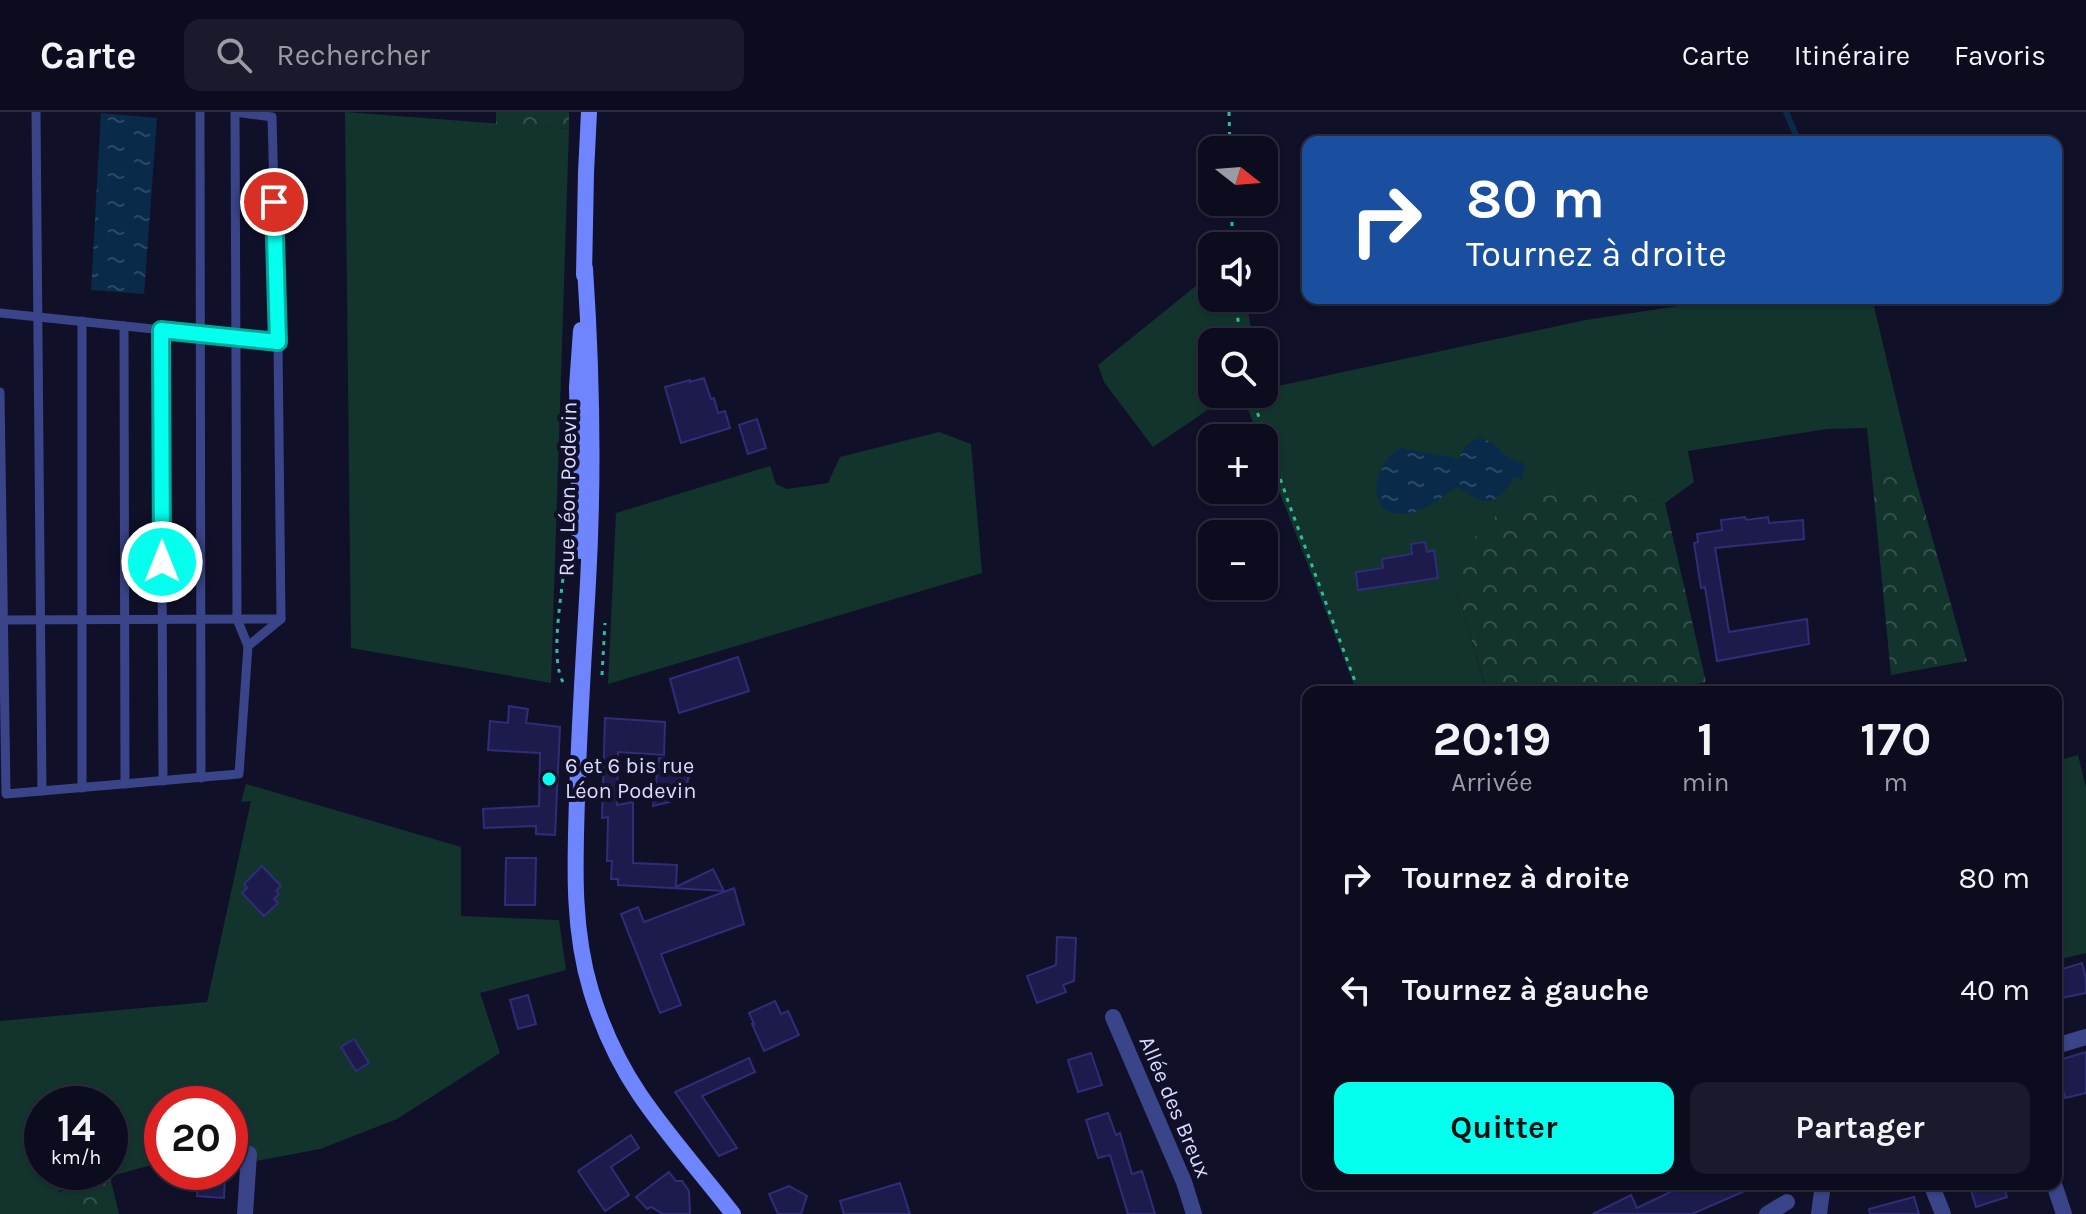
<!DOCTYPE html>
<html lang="fr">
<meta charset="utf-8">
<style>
body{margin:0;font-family:Karla,sans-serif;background:#1a1a2c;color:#f1f3f6;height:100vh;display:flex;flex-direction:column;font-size:30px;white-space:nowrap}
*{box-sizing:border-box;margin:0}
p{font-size:26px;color:#9a9ba4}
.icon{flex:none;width:44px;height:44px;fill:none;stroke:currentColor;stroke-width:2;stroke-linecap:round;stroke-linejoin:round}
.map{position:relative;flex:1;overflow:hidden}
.side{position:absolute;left:1302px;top:574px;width:760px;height:504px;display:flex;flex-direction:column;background:#0c0c1f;border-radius:16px;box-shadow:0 2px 6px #0004,0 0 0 2px #2c2c3d}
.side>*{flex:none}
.banner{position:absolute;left:1302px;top:24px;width:760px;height:168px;border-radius:16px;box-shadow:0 2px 6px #0004,0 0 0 2px #2c2c3d;background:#1a4fa0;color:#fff;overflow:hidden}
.needle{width:52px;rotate:107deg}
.fabs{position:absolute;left:1198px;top:24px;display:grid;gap:16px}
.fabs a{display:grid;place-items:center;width:80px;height:80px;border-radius:16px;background:#0c0c1f;box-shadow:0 2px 6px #0004,0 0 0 2px #2c2c3d;font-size:40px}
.speed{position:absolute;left:24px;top:974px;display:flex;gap:16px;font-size:40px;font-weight:700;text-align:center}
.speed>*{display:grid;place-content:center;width:104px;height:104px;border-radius:50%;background:#0c0c1f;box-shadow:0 2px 6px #0004,0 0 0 2px #2c2c3d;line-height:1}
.speed small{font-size:20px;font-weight:400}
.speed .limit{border:12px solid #d22;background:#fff;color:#111}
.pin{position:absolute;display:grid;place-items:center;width:68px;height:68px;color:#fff;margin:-34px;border:4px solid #fff;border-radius:50%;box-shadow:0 2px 8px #0007}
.me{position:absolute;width:88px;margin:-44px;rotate:0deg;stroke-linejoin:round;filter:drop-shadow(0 0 6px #0008)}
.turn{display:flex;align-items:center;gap:28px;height:168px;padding:0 32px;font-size:36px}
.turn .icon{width:104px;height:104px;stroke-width:2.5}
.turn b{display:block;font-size:56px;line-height:68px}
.eta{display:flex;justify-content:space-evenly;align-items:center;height:136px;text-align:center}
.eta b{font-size:48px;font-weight:700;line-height:56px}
.primary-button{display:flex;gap:16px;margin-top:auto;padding:16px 32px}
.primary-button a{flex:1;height:92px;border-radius:16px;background:#04ffee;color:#111;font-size:32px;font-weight:700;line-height:92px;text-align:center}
.primary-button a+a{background:#1a1a2c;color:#f1f3f6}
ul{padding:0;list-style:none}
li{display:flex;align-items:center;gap:24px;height:112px;padding:0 32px}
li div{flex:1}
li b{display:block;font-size:30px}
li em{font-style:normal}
header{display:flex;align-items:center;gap:48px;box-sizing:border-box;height:112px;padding:0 40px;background:#0c0c1f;border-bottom:2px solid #2c2c3d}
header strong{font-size:38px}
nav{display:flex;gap:44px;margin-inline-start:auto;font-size:28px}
.search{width:560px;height:72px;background:#1a1a2c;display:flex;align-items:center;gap:20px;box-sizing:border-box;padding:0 28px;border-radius:16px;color:#9a9ba4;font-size:30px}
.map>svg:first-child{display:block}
</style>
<header>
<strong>Carte</strong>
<div class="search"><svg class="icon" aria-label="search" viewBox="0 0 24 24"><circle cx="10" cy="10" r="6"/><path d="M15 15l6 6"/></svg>Rechercher</div>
<nav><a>Carte</a><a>Itinéraire</a><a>Favoris</a></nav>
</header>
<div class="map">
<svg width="2086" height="1102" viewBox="0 0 2086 1102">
<defs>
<pattern id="forest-crowns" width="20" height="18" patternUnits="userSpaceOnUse" patternTransform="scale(2)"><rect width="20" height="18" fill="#13342d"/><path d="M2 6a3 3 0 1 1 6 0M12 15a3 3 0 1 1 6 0" fill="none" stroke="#35514c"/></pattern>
<pattern id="water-ripples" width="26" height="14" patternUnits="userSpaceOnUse" patternTransform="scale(2)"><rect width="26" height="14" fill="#092b49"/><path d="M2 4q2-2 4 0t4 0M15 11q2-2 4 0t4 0" fill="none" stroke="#2c4964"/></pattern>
</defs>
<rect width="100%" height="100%" fill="#101029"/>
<g fill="#13342d" fill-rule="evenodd">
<polygon points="345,0 569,17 551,571 351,536"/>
<polygon points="1212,161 1212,186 1246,186 1253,230 1212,230 1212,282 1231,282 1153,335 1104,270 1098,253"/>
<polygon points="1731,186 1872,186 1913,358 1872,365 1867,316 1827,317 1688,339 1694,370 1665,391 1595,374 1457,479 1486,577 1473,580 1357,580 1264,340 1264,326 1259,326 1242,282 1264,282 1264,277 1586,208"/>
<polygon points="939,320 971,332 982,461 608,572 616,401 770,354 776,372 787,377 828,371 840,345"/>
<polygon points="2078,643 2086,676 2086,841 2056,848 2056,649"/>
<path d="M246,672L461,735V804L559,808L566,858L480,881L500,941L397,1007L320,1037L256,1049L241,1027L230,1030V992H162V1050L58,1079L70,1102H0V909L207,890L251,689L241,690ZM42,992H110V1060H42Z"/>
</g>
<g fill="url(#forest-crowns)">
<polygon points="496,0 569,0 569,17 496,12"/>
<polygon points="1913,358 1967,549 1891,563 1872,365"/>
<polygon points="1595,374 1665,391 1706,570 1657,580 1473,580 1486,576 1457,479 1473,427 1508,392"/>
<polygon points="110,1065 119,1102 70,1102 58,1080"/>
</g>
<g fill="url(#water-ripples)">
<polygon points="101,1 157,6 144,182 91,178"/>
<path d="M1480,326C1499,331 1497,338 1511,347C1512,347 1524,351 1525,352L1522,367L1514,365C1507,378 1496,393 1479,388C1471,385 1465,378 1457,375C1439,386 1422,403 1400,402C1367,400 1373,360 1391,343C1394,340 1398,338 1401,336L1453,345L1458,348C1464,337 1467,329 1480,326Z"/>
</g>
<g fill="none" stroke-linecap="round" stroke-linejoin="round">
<polyline stroke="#092b49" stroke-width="6" points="1786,0 1799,30"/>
</g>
<g fill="#1d1b4b" stroke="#2f2d77" stroke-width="2">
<polygon points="704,266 711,287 714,286 718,301 725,299 730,316 681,331 665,275 690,268 690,270"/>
<polygon points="757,307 766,336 748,342 739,313"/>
<polygon points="1745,405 1746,408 1768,405 1769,411 1803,408 1804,427 1715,436 1729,520 1807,507 1809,532 1717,549 1705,475 1701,476 1694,431 1698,430 1697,422 1722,418 1721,408"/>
<polygon points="1425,430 1427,440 1434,438 1438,466 1358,478 1356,460 1383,456 1382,447 1412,442 1411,432"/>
<polygon points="738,545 749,579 679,601 670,567"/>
<polygon points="509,594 528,597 526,611 560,615 555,723 536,722 536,714 484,716 483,697 539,694 540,641 488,638 490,609 508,611"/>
<polygon points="605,606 665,610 664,643 618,640 617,693 633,690 633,751 677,753 676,775 713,757 724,779 618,773 618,767 611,767 612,749 607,749 608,705 602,706"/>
<polygon points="659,646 679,649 678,656 690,658 686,677 677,675 676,680 673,679 670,690 653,694"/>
<polygon points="506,746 536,746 535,793 505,793"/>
<polygon points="262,754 281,774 276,779 279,782 274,787 278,791 264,804 242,781 247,776 244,772"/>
<polygon points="734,776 744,812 661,842 681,893 660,901 621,802 638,795 644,810"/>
<polygon points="1057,825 1076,826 1074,869 1063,873 1066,880 1037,891 1027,864 1056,853"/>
<polygon points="2082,851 2086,867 2086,881 2056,887 2056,861 2063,859 2062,857"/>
<polygon points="528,883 536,912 518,917 510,888"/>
<polygon points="775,889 781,902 788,899 799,923 764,939 752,912 754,912 749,901"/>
<polygon points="354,927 369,951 356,959 341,935"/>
<polygon points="2086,940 2086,981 2065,986 2062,974 2056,976 2056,949"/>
<polygon points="1091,941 1102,973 1078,980 1068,948"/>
<polygon points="749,946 755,960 702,984 737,1036 719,1044 675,980"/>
<polygon points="1108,1001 1116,1023 1120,1021 1132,1062 1142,1059 1155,1102 1128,1102 1110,1043 1098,1046 1086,1008"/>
<polygon points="631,1023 639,1036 611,1055 629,1083 605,1099 578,1059"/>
<polygon points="669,1060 676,1069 682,1069 689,1079 690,1102 663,1102 651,1095 647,1097 636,1085"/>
<polygon points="199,1062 225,1063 224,1086 197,1084"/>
<polygon points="900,1071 910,1102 844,1102 840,1089"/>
<polygon points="1687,1072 1761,1072 1692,1102 1593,1102 1631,1083 1637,1096"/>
<polygon points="1969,1072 2003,1072 2007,1085 1976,1095"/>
<polygon points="789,1074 807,1084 801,1102 778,1102 769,1082"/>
<polygon points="1914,1085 1919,1102 1870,1102 1869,1097"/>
</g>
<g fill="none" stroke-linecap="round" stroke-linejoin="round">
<g stroke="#2dbe9d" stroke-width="3" stroke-dasharray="4 6" stroke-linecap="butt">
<polyline points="1229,0 1230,38"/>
<polyline points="1231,90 1233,134"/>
<polyline points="1235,186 1241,230"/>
<polyline points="1251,282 1288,389 1359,580"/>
<polyline points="602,563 605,511"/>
<path d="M563,570C549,545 563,477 565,447"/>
</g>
<g stroke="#3a4489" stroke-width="9">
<polyline points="36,0 42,679"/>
<polyline points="200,0 201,666"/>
<polyline points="235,0 237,507 248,534"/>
<polyline points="235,0 272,5 278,230"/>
<polyline points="0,201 278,230 281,507 0,508"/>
<polyline points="82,209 82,676"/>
<polyline points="124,214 125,672"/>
<polyline points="161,218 163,669"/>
<polyline points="0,280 6,682 239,662 248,534 281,507"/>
</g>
<g stroke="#3a4489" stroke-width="16">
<polyline points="1113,905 1184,1070 1194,1102"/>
<polyline points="2056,934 2086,925"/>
<polyline points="1931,1072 1943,1102"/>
<polyline points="2054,1072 2064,1102"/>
<polyline points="245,1102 249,1042"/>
<polyline points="1767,1102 1787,1090"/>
<polyline points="1819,1102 1823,1072"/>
</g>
<g stroke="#6f84ff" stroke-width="16">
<path d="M585,156C592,261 594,364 588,470C584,542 579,614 577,687C575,752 572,816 591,879C602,915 619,952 640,983C668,1024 702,1062 733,1102"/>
<polyline points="584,163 586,61 589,0"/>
<polyline points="580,439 577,275 581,218"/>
</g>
</g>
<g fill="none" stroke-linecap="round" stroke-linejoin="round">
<defs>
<polyline id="route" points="162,450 161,218 278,230 274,90"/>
</defs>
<use href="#route" stroke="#03a69b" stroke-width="20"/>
<use href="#route" stroke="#04ffee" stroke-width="14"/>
</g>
<circle fill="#04ffee" stroke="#101029" stroke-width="3" cx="549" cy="667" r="8"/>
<g text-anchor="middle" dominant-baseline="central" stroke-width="8" stroke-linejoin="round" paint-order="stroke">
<g font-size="22" fill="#d8daff" stroke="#101029">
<text transform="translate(568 377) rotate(-89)">Rue Léon Podevin</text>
<text transform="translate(1175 995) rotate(67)">Allée des Breux</text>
</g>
<g font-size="22" fill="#d8daff" stroke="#101029" text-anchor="start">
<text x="565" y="654">6 et 6 bis rue<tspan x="565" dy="25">Léon Podevin</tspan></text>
</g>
</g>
</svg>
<div class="fabs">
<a><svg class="needle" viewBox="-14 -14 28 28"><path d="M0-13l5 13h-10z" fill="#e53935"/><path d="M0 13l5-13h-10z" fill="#9a9ba4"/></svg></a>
<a><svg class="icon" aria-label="sound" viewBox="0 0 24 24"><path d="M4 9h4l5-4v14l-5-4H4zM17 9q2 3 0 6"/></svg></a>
<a><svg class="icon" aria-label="search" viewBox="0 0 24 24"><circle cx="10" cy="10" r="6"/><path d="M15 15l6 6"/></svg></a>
<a>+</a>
<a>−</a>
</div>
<div class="speed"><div>14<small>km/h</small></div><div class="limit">20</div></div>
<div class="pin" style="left:274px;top:90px;background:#d93025"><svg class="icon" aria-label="arrive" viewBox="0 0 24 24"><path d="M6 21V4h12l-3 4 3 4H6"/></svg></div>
<svg class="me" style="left:162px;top:450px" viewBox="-20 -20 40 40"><circle r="17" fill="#04ffee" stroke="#fff" stroke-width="3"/><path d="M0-11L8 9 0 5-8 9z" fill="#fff"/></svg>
<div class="banner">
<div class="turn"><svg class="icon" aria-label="right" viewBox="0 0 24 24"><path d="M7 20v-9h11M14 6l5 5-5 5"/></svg><div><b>80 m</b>Tournez à droite</div></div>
</div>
<section class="side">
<div class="eta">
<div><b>20:19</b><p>Arrivée</p></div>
<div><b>1</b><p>min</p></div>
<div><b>170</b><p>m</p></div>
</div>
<ul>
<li><svg class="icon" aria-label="right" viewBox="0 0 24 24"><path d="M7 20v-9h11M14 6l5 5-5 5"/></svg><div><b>Tournez à droite</b></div><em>80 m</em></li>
<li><svg class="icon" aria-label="left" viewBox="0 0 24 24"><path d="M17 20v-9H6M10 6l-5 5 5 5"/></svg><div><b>Tournez à gauche</b></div><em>40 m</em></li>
</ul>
<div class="primary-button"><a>Quitter</a><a>Partager</a></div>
</section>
</div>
